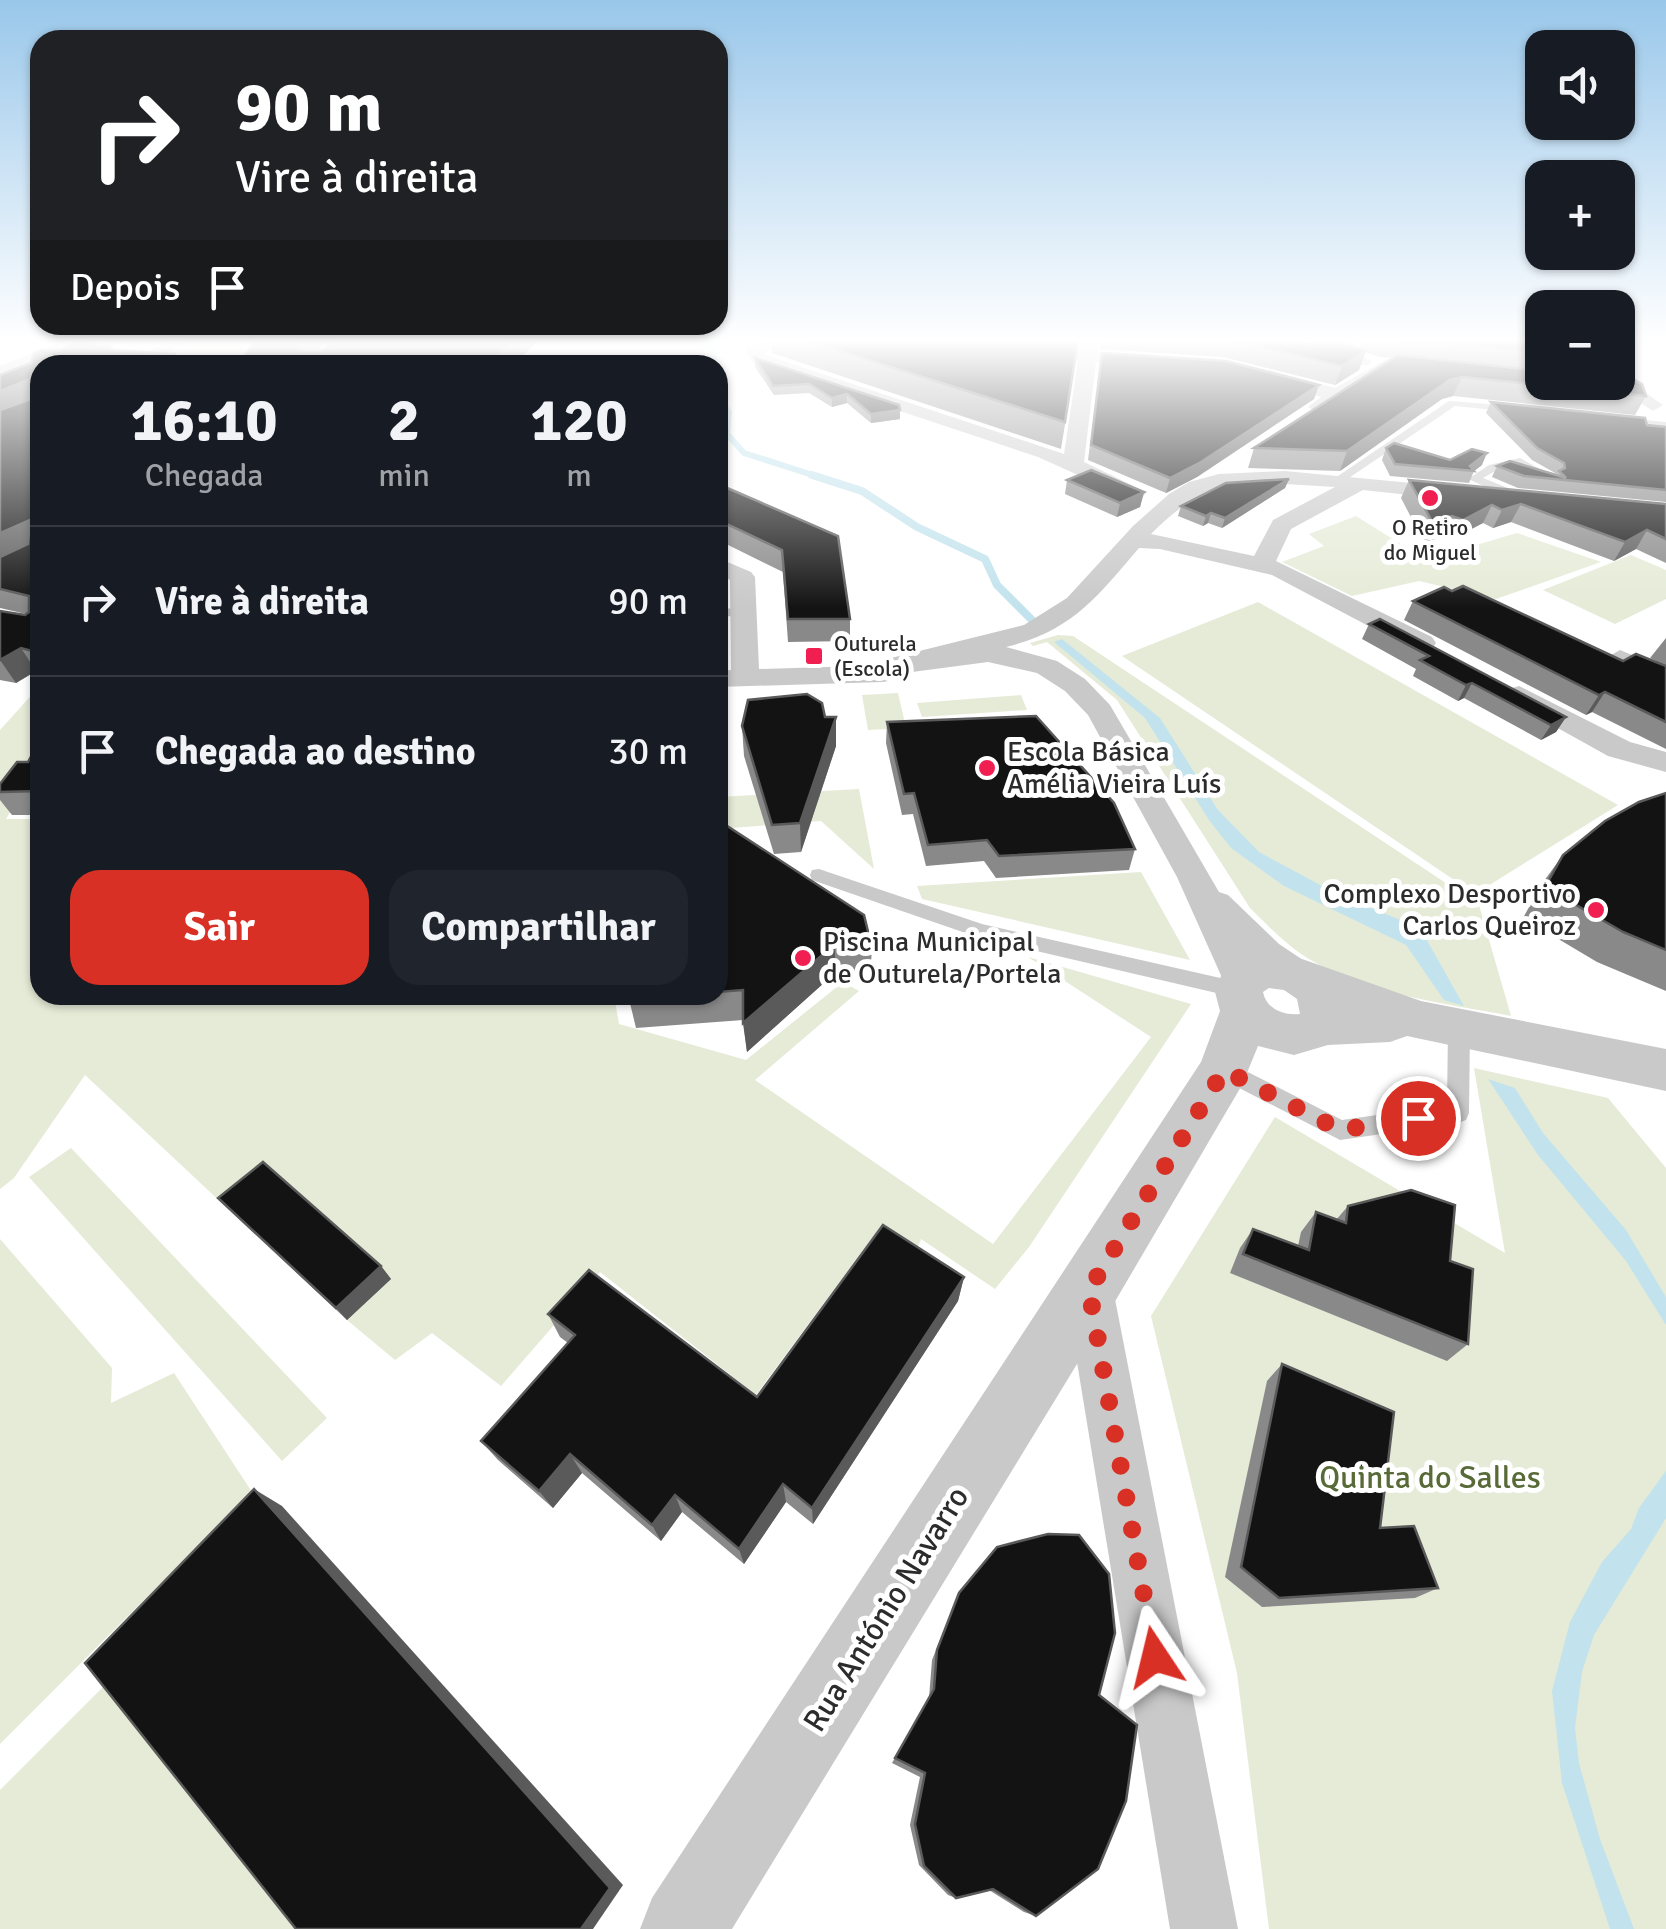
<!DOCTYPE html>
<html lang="pt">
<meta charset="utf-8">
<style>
body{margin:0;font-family:Signika,sans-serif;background:#20242c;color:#f1f3f6;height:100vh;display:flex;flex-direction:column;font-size:38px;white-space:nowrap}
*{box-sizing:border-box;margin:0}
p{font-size:32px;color:#9ea1a6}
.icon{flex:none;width:55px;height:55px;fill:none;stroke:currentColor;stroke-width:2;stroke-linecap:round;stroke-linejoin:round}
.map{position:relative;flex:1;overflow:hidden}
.details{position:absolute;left:30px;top:355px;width:698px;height:650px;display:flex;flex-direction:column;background:#171b24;border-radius:30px;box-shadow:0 2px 8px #0004}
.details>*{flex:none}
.guide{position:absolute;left:30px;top:30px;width:698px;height:305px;border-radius:30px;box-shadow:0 2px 8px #0004;background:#202124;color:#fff;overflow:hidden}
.tools{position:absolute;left:1525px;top:30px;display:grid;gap:20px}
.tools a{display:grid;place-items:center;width:110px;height:110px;border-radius:20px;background:#171b24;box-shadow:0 2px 8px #0004;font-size:50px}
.pin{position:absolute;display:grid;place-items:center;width:85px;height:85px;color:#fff;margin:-42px;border:5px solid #fff;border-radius:50%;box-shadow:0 2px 10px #0007}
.me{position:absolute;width:110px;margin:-55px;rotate:350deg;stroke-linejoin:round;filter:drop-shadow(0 0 8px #0008)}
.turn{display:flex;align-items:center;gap:35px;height:210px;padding:0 40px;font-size:45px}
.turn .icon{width:130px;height:130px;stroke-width:2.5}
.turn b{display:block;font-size:70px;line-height:85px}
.then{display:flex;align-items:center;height:95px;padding:0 40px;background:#0003;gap:20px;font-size:38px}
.eta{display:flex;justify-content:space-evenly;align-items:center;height:170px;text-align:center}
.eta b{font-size:60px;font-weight:800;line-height:70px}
.primary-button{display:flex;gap:20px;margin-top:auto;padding:20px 40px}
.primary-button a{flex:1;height:115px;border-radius:30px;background:#d93025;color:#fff;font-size:40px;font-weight:800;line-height:115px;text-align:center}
.primary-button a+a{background:#20242c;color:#f1f3f6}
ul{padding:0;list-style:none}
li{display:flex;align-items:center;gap:30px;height:150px;padding:0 40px;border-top:2px solid #363941}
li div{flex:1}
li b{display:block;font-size:38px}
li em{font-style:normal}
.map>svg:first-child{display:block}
</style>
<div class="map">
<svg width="1666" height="1929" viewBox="0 0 1666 1929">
<rect width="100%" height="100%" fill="#fff"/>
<g fill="#e5ebd7">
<polygon points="211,338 250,338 233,365 154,365 191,346 188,345"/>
<polygon points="1356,516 1415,553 1446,554 1517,533 1601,562 1496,599 1419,581 1352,596 1282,562 1324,546 1309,534"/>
<polygon points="1631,555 1666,570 1666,599 1615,624 1543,590"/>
<polygon points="1258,602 1618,805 1475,894 1122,656"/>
<path d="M1058,635L1073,636L1479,905L1511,1016C1444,1003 1369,995 1309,959C1287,946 1268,926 1250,908L1117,700L1047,642L1033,646L1030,643Z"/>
<path d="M36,690L40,692C40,749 37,769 6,819H40V995H614L619,1024L746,1060L843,982L859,991L755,1080L993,1244L1151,1037L1028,957L1191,1004L1029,1247L995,1289L921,1239L914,1257L874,1235L756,1395L600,1272L501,1386L432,1333L395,1360L347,1320L85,1075L14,1178L0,1189V730Z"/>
<polygon points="898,693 906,728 868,730 862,695"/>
<polygon points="1021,695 1027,710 922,717 917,703"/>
<polygon points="859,789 874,869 821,821 718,829 718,797"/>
<polygon points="1141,872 1190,960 922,899 917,886"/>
<polygon points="1474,1068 1608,1098 1666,1168 1666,1929 1269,1929 1237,1673 1151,1316 1275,1117 1505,1253"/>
<polygon points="71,1148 327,1418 282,1461 29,1177"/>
<polygon points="0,1239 112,1368 111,1403 174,1373 252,1492 0,1744"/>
<polygon points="116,1674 296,1929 0,1929 0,1790"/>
</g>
<g fill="#c2e3ed">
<polygon points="1062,639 1160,718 1218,810 1259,852 1337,894 1420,928 1464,1006 1444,1000 1406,945 1284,886 1231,848 1209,820 1145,718 1054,642"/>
<polygon points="1488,1079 1515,1088 1543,1133 1626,1230 1666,1297 1666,1325 1626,1261 1538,1155"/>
<polygon points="1666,1471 1666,1518 1594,1635 1582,1672 1575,1728 1579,1763 1600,1839 1634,1929 1610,1929 1562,1783 1552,1691 1570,1622 1602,1562 1631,1529 1639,1508"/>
</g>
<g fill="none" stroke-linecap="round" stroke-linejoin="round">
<g stroke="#c2e3ed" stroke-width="6">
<polyline points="706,338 714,355 712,365"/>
<polyline points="718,398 729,412 727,434 744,453 819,477"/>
</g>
<polyline stroke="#c2e3ed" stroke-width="8" points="812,475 862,491 917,527 985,559 997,585 1032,620"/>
<g fill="#c9c9c9" fill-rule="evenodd">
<polygon points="1449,401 1515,406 1520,409 1515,412 1455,406 1340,484 1332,484 1332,480"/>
<polygon points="1623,418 1666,422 1666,428 1619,423 1619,419"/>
<polygon points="1520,458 1556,478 1546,480 1518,465 1497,470 1483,478 1518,492 1518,498 1514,499 1468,479 1489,465"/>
<polygon points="742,608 749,612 747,615 718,617 718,609"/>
<polygon points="819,869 982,924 1238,982 1245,984 1248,990 1245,996 1238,998 980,938 812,880 810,875 812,870"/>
<polygon points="1459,1021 1466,1023 1470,1029 1469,1113 1466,1120 1458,1123 1340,1140 1216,1076 1213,1070 1216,1064 1224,1061 1232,1064 1342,1120 1447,1105 1448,1029 1452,1023"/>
</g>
<g fill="#c9c9c9" fill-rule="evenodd">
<polygon points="175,338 197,338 145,365 122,365"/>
<polygon points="773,338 799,338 764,352 765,355 1064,454 1078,361 1026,357 1017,352 1020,348 1079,350 1082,338 1098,338 1097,352 1157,357 1160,361 1151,366 1096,362 1084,462 1146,492 1143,497 1127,497 1038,457 752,362 745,349"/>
<polygon points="1294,338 1318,338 1372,361 1369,365 1357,365"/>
<polygon points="1387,359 1431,363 1440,368 1431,373 1390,370 1318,413 1308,407 1321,397 1260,376 1269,370 1335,388"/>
<polygon points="1550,382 1635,385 1663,405 1653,411 1630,396 1559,388"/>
<path d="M1285,471L1464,488L1467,493L1464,498L1456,500L1363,490L1291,529L1276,561L1432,637L1436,643L1432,649H1412L1272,575L1160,549L1139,548C1097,597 1072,631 1006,647L1057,661L1085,679L1110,705L1219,892L1228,895L1279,944L1309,964L1315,974L1309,984C1286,992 1270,976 1251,962L1260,981L1254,991L1241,996L1228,991L1177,877L1088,715L1065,691L1037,673L988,662L897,674L893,680L883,682L718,687V671L731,670L730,580L718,574V558L751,572L755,577L759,669L859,666L1024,625L1067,598L1133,526L1169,494L1189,482L1219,474ZM1285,484L1335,487L1273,520L1254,556L1151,534C1195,489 1223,485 1285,484Z"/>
<polygon points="1620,650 1666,669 1666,688 1610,664 1606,658"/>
<polygon points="1519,686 1630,742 1666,752 1666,772 1608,756 1509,701 1505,695 1509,689"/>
<polygon points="1089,1266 1106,1273 1113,1289 1238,1929 1170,1929 1065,1289 1072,1273"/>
</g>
<g fill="#c9c9c9" fill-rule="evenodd">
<polygon points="72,338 101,338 98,343 0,381 0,366"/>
<path d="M1269,952L1302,959L1421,1001L1666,1049V1091L1407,1036L1390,1042L1328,1045L1294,1055L1258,1046L1242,1085L1110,1310L732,1929H640L652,1898L1201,1062L1220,1011L1215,992L1224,968ZM1269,988L1284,990L1297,999L1300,1014C1284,1016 1266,1009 1263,992Z"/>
</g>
</g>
<g fill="#898989">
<polygon points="772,338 1079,338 1061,449 772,353"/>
<polygon points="1100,338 1281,338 1306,344 1359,348 1363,338 1482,338 1542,344 1542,382 1646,396 1635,415 1453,396 1442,399 1340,471 1248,468 1254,448 1393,358 1380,357 1365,352 1359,370 1335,385 1223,357 1101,349"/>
<polygon points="60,350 113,350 175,354 180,365 40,365 40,672 36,671 16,683 0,680 0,611 25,615 26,614 0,608 0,375"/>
<polygon points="1618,351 1625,361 1618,376"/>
<polygon points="1102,353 1319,385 1314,399 1197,477 1166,493 1088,460"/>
<polygon points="755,358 900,410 900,419 871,423 847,403 832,407 809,393 774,395 755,367"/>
<polygon points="1491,402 1666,427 1666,502 1518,488 1492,477 1497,466 1557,474 1532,460 1486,413"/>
<polygon points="1386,448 1482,465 1474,471 1469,483 1390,476 1382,460"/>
<polygon points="1289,479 1285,488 1222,528 1208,523 1203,526 1178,516 1181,506"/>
<polygon points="1067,480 1144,492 1140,507 1117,517 1065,494"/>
<polygon points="1409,480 1666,504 1666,563 1636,549 1614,561 1511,522 1493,528 1483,523 1454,538 1444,534 1425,544 1401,498"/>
<polygon points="718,484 850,619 850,641 788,642 783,572 718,540"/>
<polygon points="1413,601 1623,661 1666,666 1666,749 1592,712 1586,715 1404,620"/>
<polygon points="1369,624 1566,717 1556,732 1541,740 1464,698 1458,701 1413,676 1416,669 1362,639"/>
<polygon points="1666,638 1666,666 1650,658"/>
<polygon points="825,717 836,746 801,852 774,854 744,756 742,726"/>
<polygon points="887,722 1135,849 1129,870 996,878 984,861 926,866 913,814 902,815 886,743"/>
<polygon points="40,740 40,815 12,815 0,800 0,784 28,762"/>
<polygon points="1666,793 1666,991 1597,962 1523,918 1541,885 1563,855"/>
<polygon points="718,820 872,948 870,978 835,973 747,1052 743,1020 636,1028 629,999 629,995 718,995"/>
<polygon points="218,1198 381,1266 391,1279 347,1320"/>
<polygon points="1348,1206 1450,1261 1468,1344 1447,1361 1230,1273 1240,1248 1253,1229 1298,1246 1301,1232 1316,1212 1336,1220"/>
<polygon points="964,1277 958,1301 813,1524 786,1502 744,1564 682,1512 661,1541 582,1473 553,1508 498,1460 481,1441 568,1343 560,1337 548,1314 757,1397"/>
<polygon points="1282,1364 1380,1528 1438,1588 1415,1598 1262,1607 1225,1577 1267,1381"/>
<polygon points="959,1593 1036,1916 1024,1912 989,1890 956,1898 948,1895 919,1865 910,1825 920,1777 892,1763 929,1698 932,1660"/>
</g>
<g fill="#5a5a5a">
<polygon points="307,338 329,338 305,365 299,347"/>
<polygon points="518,338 542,338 512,365 487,365"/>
<polygon points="1366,351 1359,370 1335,385 1342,366"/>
<polygon points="175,354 180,365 169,365"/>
<polygon points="1462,377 1453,396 1442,399 1340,471 1347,451 1450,380"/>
<polygon points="30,379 40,397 0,415 0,391"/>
<polygon points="1319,385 1314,399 1197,477 1166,493 1170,478"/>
<polygon points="847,394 847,403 832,407 832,398"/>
<polygon points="900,410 900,419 871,423 871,414"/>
<polygon points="1487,453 1482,465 1474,471 1470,466"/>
<polygon points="1289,479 1285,488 1222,528 1225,518"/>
<polygon points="1144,492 1140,507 1117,517 1120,503"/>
<polygon points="1521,504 1511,522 1493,528 1502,510"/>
<polygon points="1492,505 1483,523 1454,538 1463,520"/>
<polygon points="1211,513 1208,523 1203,526 1206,516"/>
<polygon points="1452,516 1444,534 1425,544 1434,525"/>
<polygon points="30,520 40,537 0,561 0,533"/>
<polygon points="1647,530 1636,549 1614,561 1625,542"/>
<polygon points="21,648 36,671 16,683 0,660"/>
<polygon points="1472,683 1464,698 1458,701 1466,685"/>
<polygon points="1605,692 1592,712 1586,715 1599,695"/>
<polygon points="836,717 836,746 801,852 800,823"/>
<polygon points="1566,717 1556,732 1541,740 1551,725"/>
<polygon points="835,944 835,973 747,1052 743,1023"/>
<polygon points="381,1266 391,1279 347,1320 336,1308"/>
<polygon points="964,1277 958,1301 813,1524 812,1508"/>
<polygon points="570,1454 582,1473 553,1508 539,1491"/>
<polygon points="783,1484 786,1502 744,1564 739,1549"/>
<polygon points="254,1489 282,1506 623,1885 593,1929 581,1929"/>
<polygon points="675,1495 682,1512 661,1541 652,1525"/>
</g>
<g fill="#131313" stroke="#5a5a5a" stroke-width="2.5">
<polygon points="258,338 307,338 299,347 302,350 322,350 334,338 518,338 487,365 237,365"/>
<polygon points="799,338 1049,338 1078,340 1065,422"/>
<polygon points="1207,338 1281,338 1306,344 1333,338 1366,351 1342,366 1228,339"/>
<polygon points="1381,338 1482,338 1542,344 1542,352 1386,339"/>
<polygon points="76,341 110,346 113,350 175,354 169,365 40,365 40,653 21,648 0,660 0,611 25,615 29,612 29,596 0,589 0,557 28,544 30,520 0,533 0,410 31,399 30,379 0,391 0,375 31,363 34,353 41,350 60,350"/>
<polygon points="1618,351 1621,352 1625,361 1618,361"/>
<polygon points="1102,353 1226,361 1319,385 1201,462 1170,478 1091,445"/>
<polygon points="1398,355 1542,371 1542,382 1618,382 1618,378 1635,380 1642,384 1646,396 1462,377 1450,380 1347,451 1254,448"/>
<polygon points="755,358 899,405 900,410 871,414 847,394 832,398 809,384 773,386"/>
<polygon points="1491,402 1645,418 1647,425 1666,427 1666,490 1524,476 1497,466 1510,461 1566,478 1559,471 1565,468 1564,463 1537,448"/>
<polygon points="1394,443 1450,460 1472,449 1487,453 1470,466 1474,471 1395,464 1386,448"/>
<polygon points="1091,470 1144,492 1120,503 1067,480"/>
<polygon points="1289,479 1225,518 1211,513 1206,516 1181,506 1226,483"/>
<polygon points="1409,480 1666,504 1666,539 1647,530 1625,542 1521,504 1502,510 1492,505 1463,520 1452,516 1434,525"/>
<polygon points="718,484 838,536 850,619 788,619 782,550 718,520"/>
<polygon points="1463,586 1623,661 1636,654 1666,666 1666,722 1605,692 1599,695 1413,601 1444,587 1452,591"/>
<polygon points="1380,619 1566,717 1551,725 1472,683 1466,685 1420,660 1429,656 1369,624"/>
<polygon points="807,694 822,703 825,717 836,717 800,823 772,825 742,726 748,700"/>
<polygon points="1036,716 1114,803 1135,849 999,856 987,840 928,845 914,793 904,794 887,722"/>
<polygon points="40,740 40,791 0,792 0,784 17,762 28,762"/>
<polygon points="1666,793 1666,950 1623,932 1545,887 1563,855 1605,821 1639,802"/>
<polygon points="718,820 864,915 872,948 835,944 743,1023 743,990 718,992"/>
<polygon points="629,995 679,995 629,999"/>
<polygon points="263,1162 381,1266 336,1308 218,1198"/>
<polygon points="1411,1190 1455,1205 1450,1261 1473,1269 1468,1344 1243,1254 1253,1229 1309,1250 1316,1212 1346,1223 1348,1206"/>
<polygon points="883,1225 964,1277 812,1508 783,1484 739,1549 675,1495 652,1525 570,1454 539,1491 481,1441 575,1335 548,1314 589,1270 757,1397"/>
<polygon points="1282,1364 1394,1412 1380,1528 1414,1526 1438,1588 1279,1598 1241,1567"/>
<polygon points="254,1489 610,1888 581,1929 296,1929 85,1663"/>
<polygon points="1048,1534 1079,1535 1109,1574 1115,1633 1099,1695 1137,1725 1126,1801 1098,1869 1036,1916 993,1889 956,1898 924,1866 915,1824 925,1773 895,1758 934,1689 937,1650 959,1593 997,1547"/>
</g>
<linearGradient id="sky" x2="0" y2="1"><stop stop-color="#99c7ea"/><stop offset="0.56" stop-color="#fff"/><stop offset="1" stop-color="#fff" stop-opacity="0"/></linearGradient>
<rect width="1666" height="608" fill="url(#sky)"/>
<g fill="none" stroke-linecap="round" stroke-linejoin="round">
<polyline stroke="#d93025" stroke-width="18" stroke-dasharray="0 32.4" points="1155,1657 1089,1290 1224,1070 1340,1130 1418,1118"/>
</g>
<g fill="#f11f51" stroke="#fff" stroke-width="4">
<circle cx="1430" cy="498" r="10"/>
<rect x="804" y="646" width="20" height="20" rx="5"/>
<circle cx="987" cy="768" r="10"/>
<circle cx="1596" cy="910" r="10"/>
<circle cx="803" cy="958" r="10"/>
</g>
<g text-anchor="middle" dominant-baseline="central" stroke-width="10" stroke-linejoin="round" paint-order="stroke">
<g font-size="22" fill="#2c2c2c" stroke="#fff">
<text x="1430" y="527">O Retiro<tspan x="1430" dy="25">do Miguel</tspan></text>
<text x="834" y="643" text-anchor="start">Outurela<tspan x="834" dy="25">(Escola)</tspan></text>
</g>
<g font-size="28" fill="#2c2c2c" stroke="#fff" text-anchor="start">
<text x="1007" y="752">Escola Básica<tspan x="1007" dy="32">Amélia Vieira Luís</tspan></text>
<text x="1576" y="894" text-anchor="end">Complexo Desportivo<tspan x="1576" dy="32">Carlos Queiroz</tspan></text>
<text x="823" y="942">Piscina Municipal<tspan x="823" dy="32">de Outurela/Portela</tspan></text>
</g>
<g font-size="32" fill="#576a37" stroke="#fff">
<text x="1430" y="1477">Quinta do Salles</text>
</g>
<g font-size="32" fill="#2c2c2c" stroke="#fff">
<text transform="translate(886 1609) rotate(-58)">Rua António Navarro</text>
</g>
</g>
</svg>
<div class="tools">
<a><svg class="icon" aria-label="sound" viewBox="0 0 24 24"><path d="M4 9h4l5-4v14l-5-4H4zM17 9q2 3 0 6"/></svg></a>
<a>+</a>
<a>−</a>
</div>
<div class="pin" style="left:1418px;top:1118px;background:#d93025"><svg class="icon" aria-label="arrive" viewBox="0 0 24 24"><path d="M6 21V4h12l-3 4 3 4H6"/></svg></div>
<svg class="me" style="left:1155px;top:1657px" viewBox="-20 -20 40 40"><path d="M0-17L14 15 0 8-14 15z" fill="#d93025" stroke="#fff" stroke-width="4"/></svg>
<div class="guide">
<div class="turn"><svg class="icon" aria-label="right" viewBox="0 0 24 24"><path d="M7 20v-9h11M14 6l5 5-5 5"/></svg><div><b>90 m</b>Vire à direita</div></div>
<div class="then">Depois<svg class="icon" aria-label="arrive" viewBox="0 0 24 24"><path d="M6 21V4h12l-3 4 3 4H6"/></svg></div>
</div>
<section class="details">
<div class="eta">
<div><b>16:10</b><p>Chegada</p></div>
<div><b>2</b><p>min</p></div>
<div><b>120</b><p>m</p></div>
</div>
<ul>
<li><svg class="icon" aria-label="right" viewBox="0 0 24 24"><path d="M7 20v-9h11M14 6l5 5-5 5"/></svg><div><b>Vire à direita</b></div><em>90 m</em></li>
<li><svg class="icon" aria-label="arrive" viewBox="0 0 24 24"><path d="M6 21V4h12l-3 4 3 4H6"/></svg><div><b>Chegada ao destino</b></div><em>30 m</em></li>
</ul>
<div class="primary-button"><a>Sair</a><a>Compartilhar</a></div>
</section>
</div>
